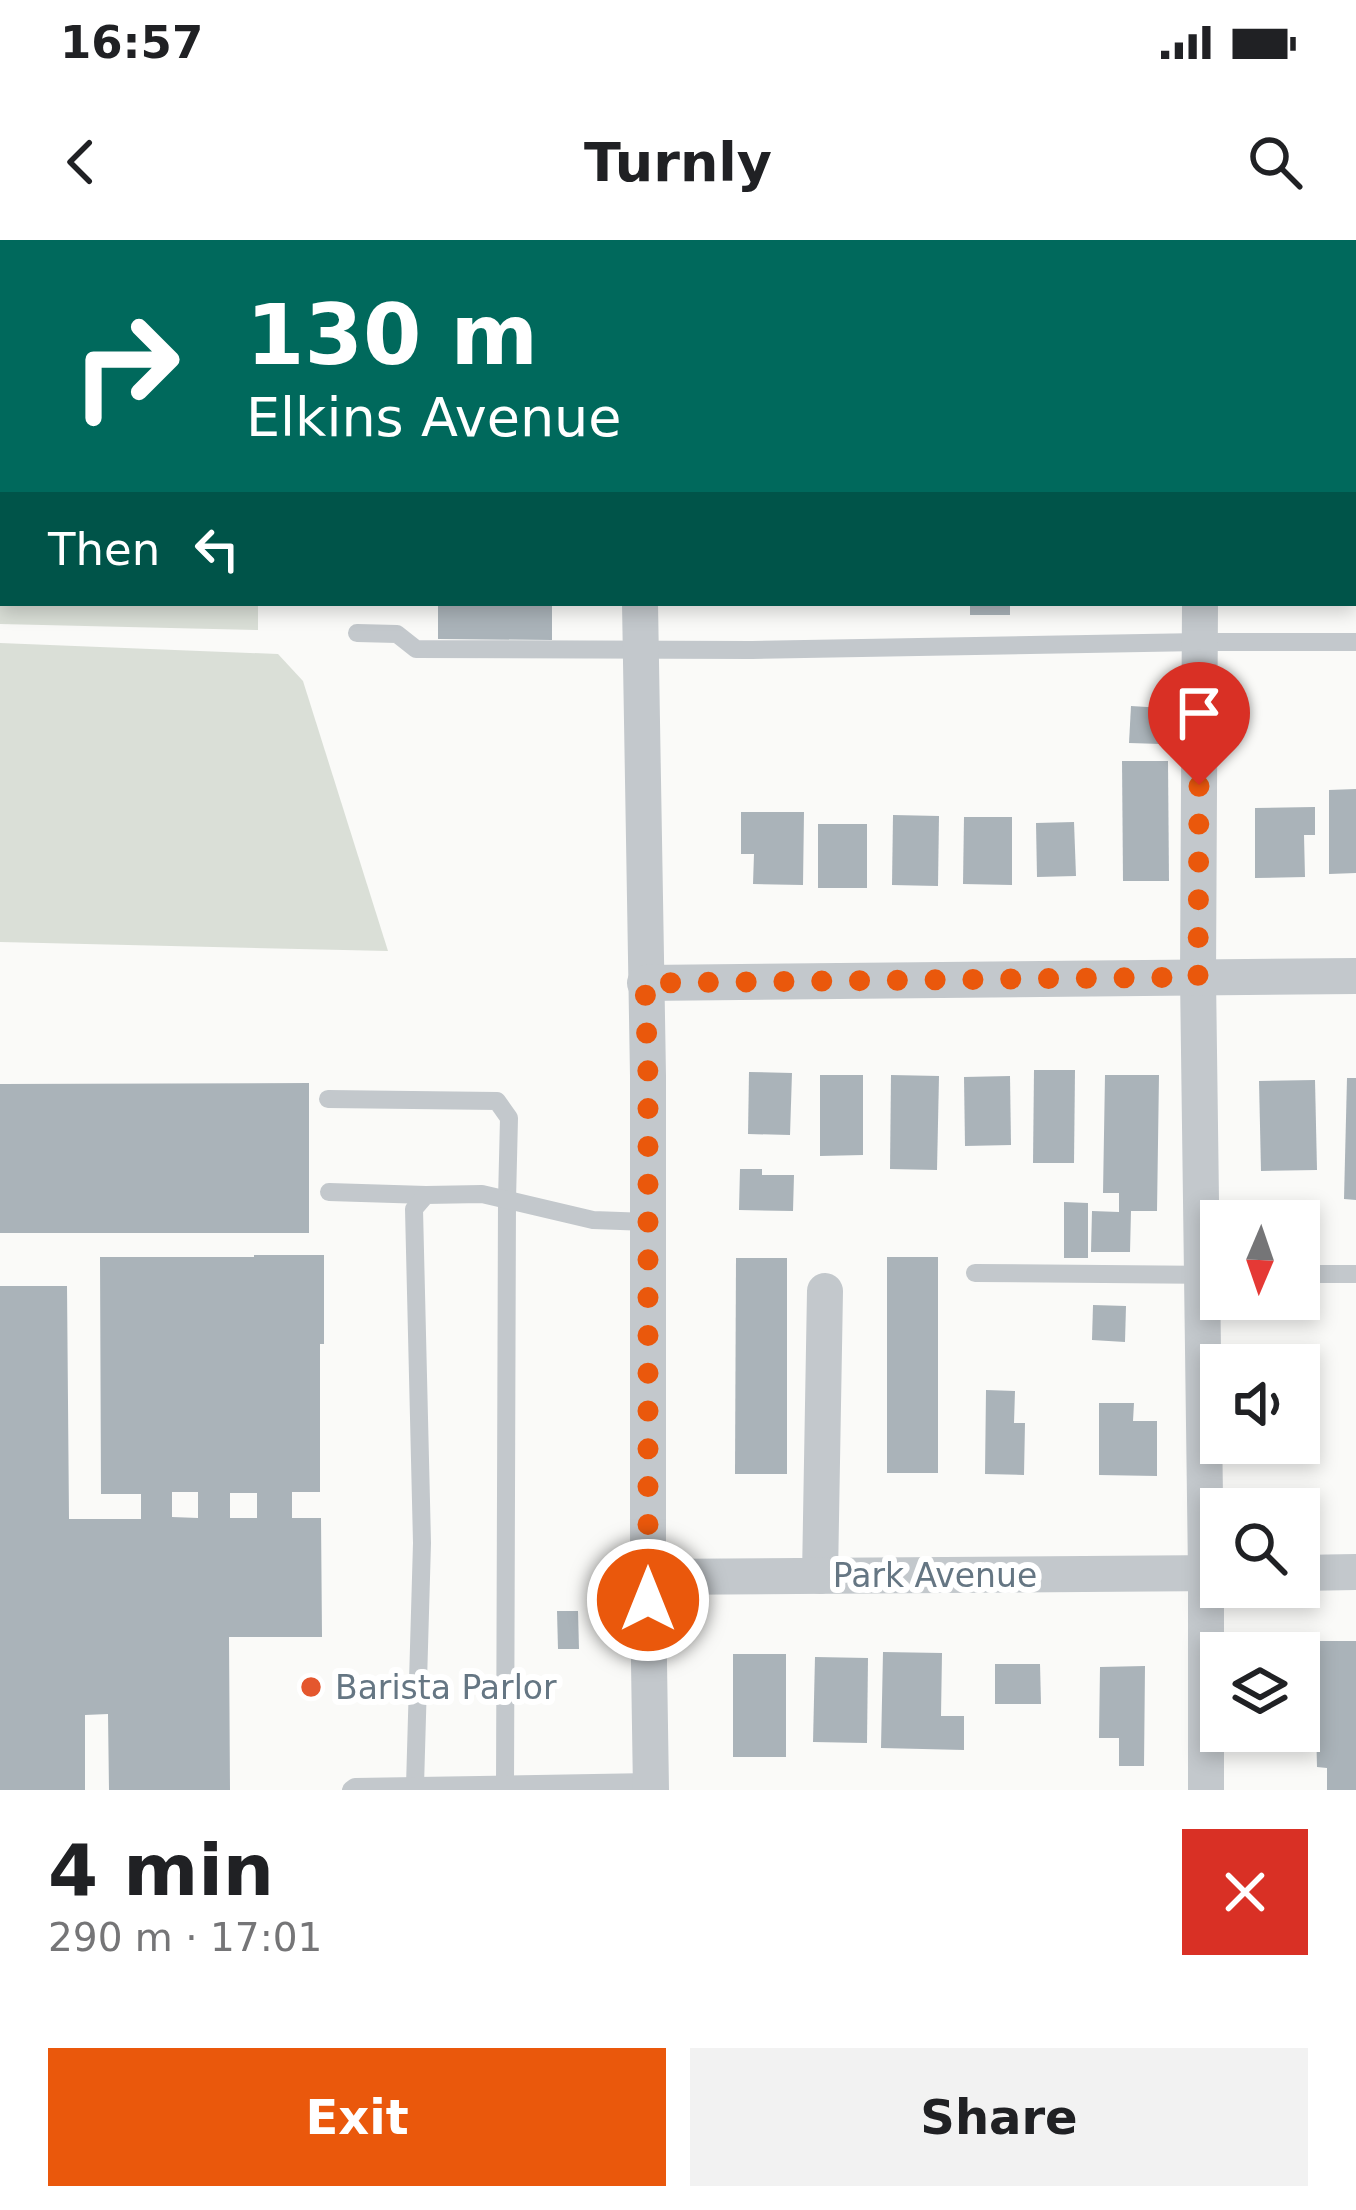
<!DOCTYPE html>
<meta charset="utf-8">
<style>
body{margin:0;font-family:"DejaVu Sans",sans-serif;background:#f2f2f2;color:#202124;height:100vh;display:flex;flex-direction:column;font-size:45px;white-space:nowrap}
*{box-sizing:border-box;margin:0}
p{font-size:39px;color:#757577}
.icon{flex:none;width:66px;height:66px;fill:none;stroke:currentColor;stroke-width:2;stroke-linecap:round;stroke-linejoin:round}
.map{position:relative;height:1550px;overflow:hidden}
.drawer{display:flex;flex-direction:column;background:#fff;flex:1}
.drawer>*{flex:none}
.banner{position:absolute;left:0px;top:0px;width:1356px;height:366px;box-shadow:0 6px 18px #0003;background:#00695c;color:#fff;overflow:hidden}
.needle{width:78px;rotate:182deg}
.buttons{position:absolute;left:1200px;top:960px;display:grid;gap:24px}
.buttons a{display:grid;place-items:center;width:120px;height:120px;border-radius:0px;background:#fff;box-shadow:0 6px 18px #0003;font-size:60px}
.pin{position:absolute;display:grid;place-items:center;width:102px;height:102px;color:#fff;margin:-123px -51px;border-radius:50% 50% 50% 0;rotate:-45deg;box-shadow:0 0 12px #0007}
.pin .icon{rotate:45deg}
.me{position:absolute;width:132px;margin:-66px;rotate:0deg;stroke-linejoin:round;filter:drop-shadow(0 0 9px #0008)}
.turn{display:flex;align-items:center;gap:42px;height:252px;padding:0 48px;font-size:54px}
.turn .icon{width:156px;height:156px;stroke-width:2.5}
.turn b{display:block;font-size:84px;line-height:102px}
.then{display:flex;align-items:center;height:114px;padding:0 48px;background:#0003;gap:24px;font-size:45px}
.round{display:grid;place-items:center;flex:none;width:126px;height:126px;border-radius:0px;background:#f2f2f2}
.overview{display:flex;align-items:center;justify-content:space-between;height:204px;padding:0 48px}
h1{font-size:72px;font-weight:700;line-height:90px}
.button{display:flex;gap:24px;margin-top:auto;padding:24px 48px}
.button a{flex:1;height:138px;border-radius:0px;background:#ea580c;color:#fff;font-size:48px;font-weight:700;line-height:138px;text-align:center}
.button a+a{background:#f2f2f2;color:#202124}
.status{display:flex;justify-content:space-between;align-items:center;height:84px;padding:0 60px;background:#fff;direction:ltr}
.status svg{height:33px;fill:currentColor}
header{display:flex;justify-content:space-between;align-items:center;height:156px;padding:0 48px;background:#fff;font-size:54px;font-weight:700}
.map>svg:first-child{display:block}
</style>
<div class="status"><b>16:57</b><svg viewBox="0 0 49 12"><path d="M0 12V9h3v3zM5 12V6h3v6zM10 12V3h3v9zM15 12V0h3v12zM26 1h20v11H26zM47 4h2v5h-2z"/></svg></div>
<header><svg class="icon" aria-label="back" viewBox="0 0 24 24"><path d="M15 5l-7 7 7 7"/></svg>Turnly<svg class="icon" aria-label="search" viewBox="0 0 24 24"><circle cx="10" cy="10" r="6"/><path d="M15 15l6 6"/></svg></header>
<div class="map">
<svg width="1356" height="1550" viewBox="0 0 1356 1550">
<rect width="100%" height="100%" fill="#fafaf8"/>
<g fill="#dadfd7">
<polygon points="0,158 3,158 3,363 258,363 258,390 0,384"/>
<polygon points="0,403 278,414 303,441 388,711 0,702"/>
</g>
<g fill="#aab3b9" fill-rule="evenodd">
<polygon points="438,363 552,363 552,400 438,399"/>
<rect x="970" y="363" width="40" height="12"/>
<polygon points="1131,466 1163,468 1161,504 1129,503"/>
<polygon points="1122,521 1168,521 1169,641 1123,641"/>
<polygon points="1356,549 1356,633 1329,634 1329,550"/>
<polygon points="1315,567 1315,595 1304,595 1305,637 1255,638 1255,568"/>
<polygon points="741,572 804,572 803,645 753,644 754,614 741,614"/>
<polygon points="893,575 939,576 938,646 892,645"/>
<polygon points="964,577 1012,577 1012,645 963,644"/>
<polygon points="1074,582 1076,636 1037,637 1036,583"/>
<rect x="818" y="584" width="49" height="64"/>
<polygon points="1034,830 1075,830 1074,923 1033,923"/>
<polygon points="749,832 792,833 790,895 748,894"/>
<polygon points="820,835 863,835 863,915 820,916"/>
<polygon points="891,835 939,836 937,930 890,929"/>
<polygon points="1105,835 1159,835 1157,971 1131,971 1130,1012 1091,1012 1092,971 1119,972 1119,953 1103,953"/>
<polygon points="1010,836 1011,905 965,906 964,837"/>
<polygon points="1347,838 1356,838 1356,960 1344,959"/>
<polygon points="1315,840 1317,930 1261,931 1259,841"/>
<polygon points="309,843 309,993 0,993 0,844"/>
<polygon points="740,929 762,929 762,935 794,935 793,971 739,970"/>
<polygon points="1064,962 1088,963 1088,1018 1064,1018"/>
<path d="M254,1015H324V1104H320V1252H292V1278H321L322,1397H229L230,1550H109L108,1474L85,1475V1550H0V1046H67L69,1279H141V1254H101L100,1017H254ZM172,1252H198V1278L172,1277ZM230,1253H257V1278H230Z"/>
<rect x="887" y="1017" width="51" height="216"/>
<polygon points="736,1018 787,1018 787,1234 735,1234"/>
<polygon points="1093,1065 1126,1066 1125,1102 1092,1100"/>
<polygon points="986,1150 1015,1151 1014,1183 1025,1183 1024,1235 985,1234"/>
<polygon points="1099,1163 1134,1163 1133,1181 1157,1181 1157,1236 1099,1235"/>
<polygon points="557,1371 578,1371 579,1409 558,1409"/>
<polygon points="1314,1401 1356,1401 1356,1550 1327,1550 1327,1528 1317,1527"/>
<polygon points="883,1412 942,1413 941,1476 964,1476 964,1510 881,1508"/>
<rect x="733" y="1414" width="53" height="103"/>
<polygon points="815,1417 868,1418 867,1503 813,1502"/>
<polygon points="995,1424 1040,1424 1041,1464 995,1464"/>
<polygon points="1145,1426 1144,1526 1119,1526 1119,1498 1099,1498 1100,1427"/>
</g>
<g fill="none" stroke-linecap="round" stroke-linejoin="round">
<g stroke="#c3c8cc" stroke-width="18">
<polyline points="357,0 357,3"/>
<polyline points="450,0 450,3"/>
<polyline points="521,0 521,3"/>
<polyline points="357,393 397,394 416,409 752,410 1200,402 1356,402"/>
<polyline points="328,859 497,861 509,878 507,960 505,1546"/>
<polyline points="329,952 426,955"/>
<polyline points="975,1033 1221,1035"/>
<polyline points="1299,1034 1356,1034"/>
<polyline points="415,1546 422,1303 414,969 426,955 482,954 593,980 648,982"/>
<polyline points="351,1550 355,1547 651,1542"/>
</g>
<g stroke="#c3c8cc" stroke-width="36">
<polyline points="638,0 639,3"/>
<polyline points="1194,0 1194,3"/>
<polyline points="1353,61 1356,61"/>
<polyline points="640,363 648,836 648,1360 651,1550"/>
<polyline points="1200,363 1198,737 1206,1333 1206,1550"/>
<polyline points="645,743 1356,736"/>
<polyline points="1299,1333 1356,1332"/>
<polyline points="820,1336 825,1051"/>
<polyline points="648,1337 1221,1333"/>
</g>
</g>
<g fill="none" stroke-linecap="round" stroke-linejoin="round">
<polyline stroke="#ea580c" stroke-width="21" stroke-dasharray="0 37.8" points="648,1360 648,836 645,743 1198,737 1199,545"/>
</g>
<circle fill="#e4572e" stroke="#fff" stroke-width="4.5" cx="311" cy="1447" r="12"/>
<g text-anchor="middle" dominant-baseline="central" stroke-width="12" stroke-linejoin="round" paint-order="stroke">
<g font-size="33" fill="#657683" stroke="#fff">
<text x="935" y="1335">Park Avenue</text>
</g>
<g font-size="33" fill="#657683" stroke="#fff" text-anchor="start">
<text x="335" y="1447">Barista Parlor</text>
</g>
</g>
</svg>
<div class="buttons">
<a><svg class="needle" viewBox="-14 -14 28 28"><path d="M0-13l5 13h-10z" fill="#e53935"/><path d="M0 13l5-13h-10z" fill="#757577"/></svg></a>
<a><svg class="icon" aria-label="sound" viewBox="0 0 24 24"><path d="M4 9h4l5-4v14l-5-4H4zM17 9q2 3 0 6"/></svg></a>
<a><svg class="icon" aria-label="search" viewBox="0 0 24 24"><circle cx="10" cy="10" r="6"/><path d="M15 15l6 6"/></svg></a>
<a><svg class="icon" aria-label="layers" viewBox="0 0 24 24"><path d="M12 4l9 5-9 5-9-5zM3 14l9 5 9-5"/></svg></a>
</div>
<div class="pin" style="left:1199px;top:545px;background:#d93025"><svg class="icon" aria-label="arrive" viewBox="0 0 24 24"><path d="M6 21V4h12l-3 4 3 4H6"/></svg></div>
<svg class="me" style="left:648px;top:1360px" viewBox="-20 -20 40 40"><circle r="17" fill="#ea580c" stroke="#fff" stroke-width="3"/><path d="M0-11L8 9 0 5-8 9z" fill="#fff"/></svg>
<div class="banner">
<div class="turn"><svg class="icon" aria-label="right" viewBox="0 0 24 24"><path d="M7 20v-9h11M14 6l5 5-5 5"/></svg><div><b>130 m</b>Elkins Avenue</div></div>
<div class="then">Then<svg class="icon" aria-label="left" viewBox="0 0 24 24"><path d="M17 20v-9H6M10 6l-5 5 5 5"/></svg></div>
</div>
</div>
<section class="drawer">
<div class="overview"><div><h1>4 min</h1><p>290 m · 17:01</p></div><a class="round" style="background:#d93025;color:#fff"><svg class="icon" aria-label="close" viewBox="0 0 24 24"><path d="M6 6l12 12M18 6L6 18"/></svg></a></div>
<div class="button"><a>Exit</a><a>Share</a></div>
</section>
